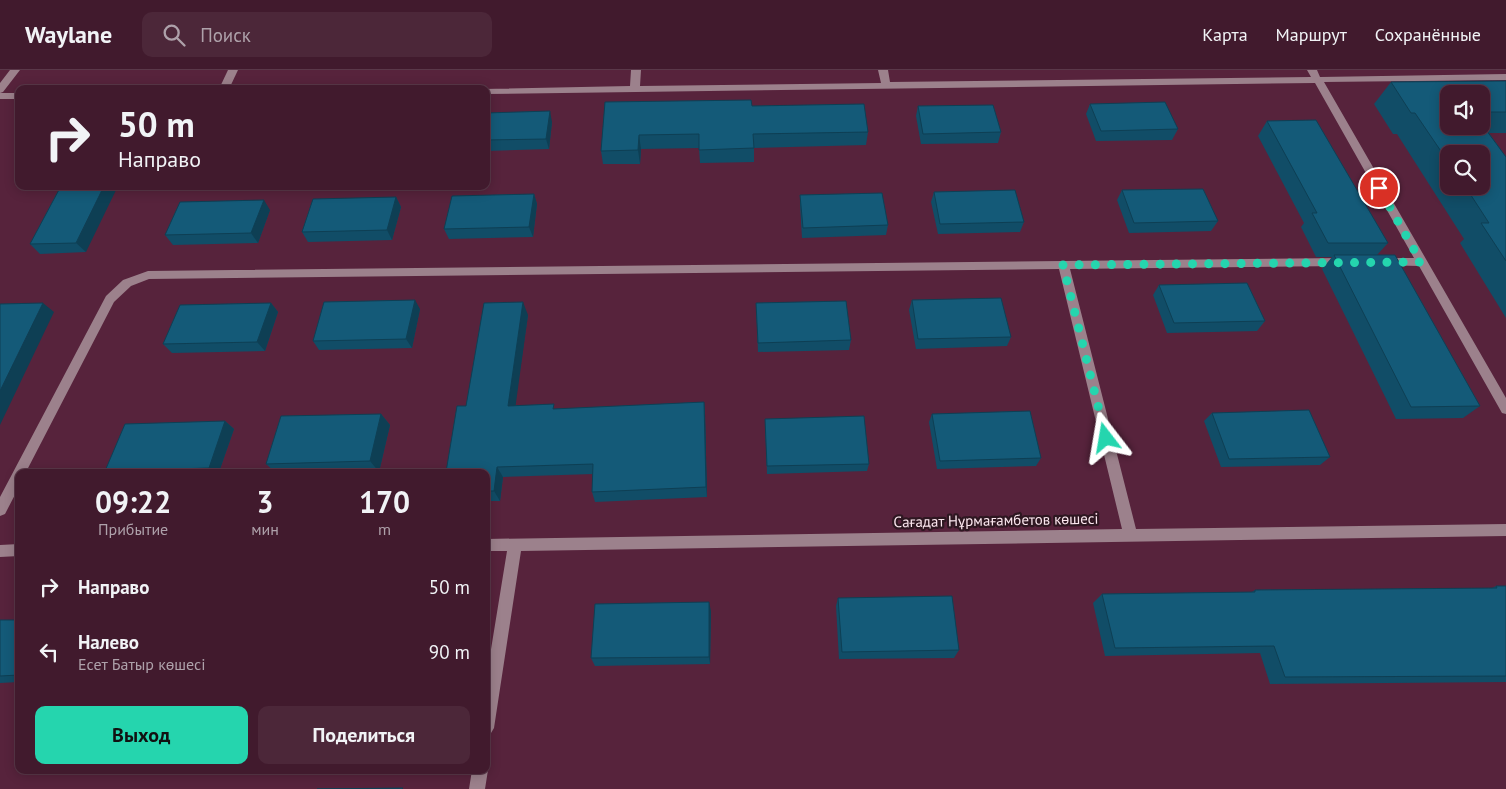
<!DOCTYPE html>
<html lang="ru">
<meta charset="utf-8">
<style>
body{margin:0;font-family:"PT Sans",sans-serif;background:#4c2739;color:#f1f3f6;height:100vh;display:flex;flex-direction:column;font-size:19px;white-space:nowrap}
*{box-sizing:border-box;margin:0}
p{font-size:16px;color:#aea1aa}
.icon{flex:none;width:28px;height:28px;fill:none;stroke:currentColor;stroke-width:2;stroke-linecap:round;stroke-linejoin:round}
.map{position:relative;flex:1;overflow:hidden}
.drawer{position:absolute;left:15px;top:399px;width:475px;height:305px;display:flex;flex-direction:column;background:#411a2d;border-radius:10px;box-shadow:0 2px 12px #0003,0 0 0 1px #5a3849}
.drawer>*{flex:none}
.banner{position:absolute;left:15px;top:15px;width:475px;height:105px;border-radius:10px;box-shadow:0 2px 12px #0003,0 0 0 1px #5a3849;background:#411a2d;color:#f1f3f6;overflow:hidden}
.buttons{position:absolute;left:1440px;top:15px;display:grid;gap:10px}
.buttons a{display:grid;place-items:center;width:50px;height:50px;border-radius:10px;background:#411a2d;box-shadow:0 2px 12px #0003,0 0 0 1px #5a3849;font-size:25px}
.pin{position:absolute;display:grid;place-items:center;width:42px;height:42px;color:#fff;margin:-21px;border:2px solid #fff;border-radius:50%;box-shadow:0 1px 5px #0007}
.me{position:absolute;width:55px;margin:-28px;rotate:346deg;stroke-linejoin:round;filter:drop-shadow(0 0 4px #0008)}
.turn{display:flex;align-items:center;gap:18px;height:105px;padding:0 20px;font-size:22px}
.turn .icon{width:65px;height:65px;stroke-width:2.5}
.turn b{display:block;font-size:35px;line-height:42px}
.eta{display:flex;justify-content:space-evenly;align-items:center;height:85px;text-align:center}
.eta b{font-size:30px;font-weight:800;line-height:35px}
.primary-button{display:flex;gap:10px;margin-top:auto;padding:10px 20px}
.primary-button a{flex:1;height:58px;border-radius:10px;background:#25d5ae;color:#111;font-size:20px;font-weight:800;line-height:58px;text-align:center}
.primary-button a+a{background:#4c2739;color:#f1f3f6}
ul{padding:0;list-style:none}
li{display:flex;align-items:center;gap:15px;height:65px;padding:0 20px}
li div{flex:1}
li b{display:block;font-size:19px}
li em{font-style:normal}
header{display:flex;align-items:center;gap:30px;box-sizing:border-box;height:70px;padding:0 25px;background:#411a2d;border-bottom:1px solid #5a3849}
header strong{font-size:24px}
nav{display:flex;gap:28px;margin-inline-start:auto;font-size:18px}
.search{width:350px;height:45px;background:#4c2739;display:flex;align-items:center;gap:12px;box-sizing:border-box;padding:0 18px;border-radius:10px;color:#aea1aa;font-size:19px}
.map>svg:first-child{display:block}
</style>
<header>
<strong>Waylane</strong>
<div class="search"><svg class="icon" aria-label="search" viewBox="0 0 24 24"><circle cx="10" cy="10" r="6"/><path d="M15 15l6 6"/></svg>Поиск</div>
<nav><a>Карта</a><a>Маршрут</a><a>Сохранённые</a></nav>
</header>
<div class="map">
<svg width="1506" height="719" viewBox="0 0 1506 719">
<rect width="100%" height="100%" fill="#57233c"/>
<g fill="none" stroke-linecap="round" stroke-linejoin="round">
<g fill="#9c818c" fill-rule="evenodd">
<polygon points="10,0 20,0 3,22 0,23 19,23 19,29 0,29 0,13"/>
<polygon points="228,0 238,0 229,19 219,19"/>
<polygon points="631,0 641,0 640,16 881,13 878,0 888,0 890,12 1311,7 1307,0 1317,0 1320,7 1506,4 1506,10 1324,12 1506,328 1506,344 1502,343 1419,196 1379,195 1378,192 1383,188 1414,188 1315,13 486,24 486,19 483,19 630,16"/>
<polygon points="1343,188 1348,192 1343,196 1070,199 1136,459 1506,454 1506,466 521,481 494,658 491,663 486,666 486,610 507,481 486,481 486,469 1122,459 1059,199 149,209 131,216 114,232 26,402 19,402 19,417 5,444 0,446 0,427 106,226 123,210 148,201"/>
<polygon points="19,474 19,486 0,487 0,475"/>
<polygon points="486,696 488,700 485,719 469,719 472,700 486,700"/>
</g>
</g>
<g fill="#114d67" fill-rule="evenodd">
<path d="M1506,11V63H1489L1506,87V248L1460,173L1464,169L1397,64H1393L1374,34L1391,12ZM1449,24H1481V56ZM1449,84L1481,116H1449Z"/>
<polygon points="605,32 752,36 868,62 866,75 754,78 754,92 700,93 699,78 641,79 640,94 603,94 601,81"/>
<polygon points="1090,34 1178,59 1172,70 1096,71 1086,44"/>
<polygon points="918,36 1001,62 998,73 921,74 916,46"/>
<polygon points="486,43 552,52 549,79 486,81"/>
<polygon points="1267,51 1388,173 1377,185 1480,336 1463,348 1396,349 1322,199 1332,187 1316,187 1301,157 1304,153 1258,66"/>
<polygon points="61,116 86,182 40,184 30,174"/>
<polygon points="1122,120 1218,151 1211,161 1129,163 1117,130"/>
<polygon points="934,122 1024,152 1020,162 938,164 931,132"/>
<polygon points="534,124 537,134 533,167 449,169 444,159"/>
<polygon points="800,125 888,155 886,165 802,168 800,135"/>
<polygon points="396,127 401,137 392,170 308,172 302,162"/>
<polygon points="270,140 258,173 173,175 165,165"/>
<polygon points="1159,215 1265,251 1257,261 1167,263 1153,225"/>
<polygon points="912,230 1011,267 1007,276 916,279 909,240"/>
<polygon points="271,233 278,242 265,281 172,283 163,274"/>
<polygon points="756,233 851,270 849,280 758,282"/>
<polygon points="420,239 412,278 319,280 313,271"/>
<polygon points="528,245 515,335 555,339 704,332 705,344 707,427 595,432 592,422 593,404 503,407 500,431 486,431 486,402 466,336"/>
<polygon points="1212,343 1330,387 1320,395 1221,397 1204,351"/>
<polygon points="381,344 390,355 379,402 275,402 266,394"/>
<polygon points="932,344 1041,388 1036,396 937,399 929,352"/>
<polygon points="765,349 869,394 867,401 767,404"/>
<polygon points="225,351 234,359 219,402 107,402 105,401"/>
<polygon points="1496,516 1506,516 1506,612 1270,614 1260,583 1105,586 1093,533 1102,524 1252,522 1255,520 1492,518"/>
<polygon points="838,528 959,580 954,588 839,589 836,536"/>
<polygon points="711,541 710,594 595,596 591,588"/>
<polygon points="0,550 19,550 19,612 0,613"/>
</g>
<g fill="#0e3f54">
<polygon points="550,41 552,52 549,79 546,69"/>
<polygon points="639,65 641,79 640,94 638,80"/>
<polygon points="104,116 118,116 86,182 76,173"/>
<polygon points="534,124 537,134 533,167 529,157"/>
<polygon points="396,127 401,137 392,170 387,160"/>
<polygon points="264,130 270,140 258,173 251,163"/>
<polygon points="415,230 420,239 412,278 406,269"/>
<polygon points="523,232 528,245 514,347 508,336"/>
<polygon points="43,233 54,242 0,355 0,321"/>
<polygon points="271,233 278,242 265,281 257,272"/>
<polygon points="704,332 705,344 707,427 706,417"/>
<polygon points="381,344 390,355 379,402 370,391"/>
<polygon points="225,351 234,359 219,402 214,402 209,398"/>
<polygon points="497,397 503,407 500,431 494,421"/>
<polygon points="709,532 711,541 710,594 709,587"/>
</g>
<g fill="#145a78" stroke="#0e3f54">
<polygon points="1506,11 1506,42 1481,42 1481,24 1449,24 1449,56 1481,56 1481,53 1506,87 1506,191 1481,153 1489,153 1465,116 1481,116 1481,84 1449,84 1449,93 1415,43 1411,43 1391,12"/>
<polygon points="751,30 752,36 864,34 868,62 753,64 754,78 699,80 699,64 639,65 638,80 601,81 605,32"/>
<polygon points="1165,32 1178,59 1101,61 1090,34"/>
<polygon points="993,35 1001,62 923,64 918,36"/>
<polygon points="550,41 546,69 486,70 486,43"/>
<polygon points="1316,50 1388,173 1328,173 1312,143 1317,143 1267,51"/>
<polygon points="61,116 104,116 76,173 30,174"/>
<polygon points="1203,119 1218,151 1134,153 1122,120"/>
<polygon points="1015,120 1024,152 940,154 934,122"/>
<polygon points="882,123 888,155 803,158 800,125"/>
<polygon points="534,124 529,157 444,159 452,126"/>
<polygon points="396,127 387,160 302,162 313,129"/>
<polygon points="264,130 251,163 165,165 180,132"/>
<polygon points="1334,185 1395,185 1480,336 1411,337"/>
<polygon points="1247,213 1265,251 1174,253 1159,215"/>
<polygon points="1001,228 1011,267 918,269 912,230"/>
<polygon points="415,230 406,269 313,271 324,232"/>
<polygon points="846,231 851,270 758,273 756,233"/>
<polygon points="523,232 508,336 554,334 553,339 704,332 706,417 592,422 593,394 497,397 494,421 486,421 486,402 446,402 457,336 466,336 484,233"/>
<polygon points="43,233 0,321 0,234"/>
<polygon points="271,233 257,272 163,274 180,235"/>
<polygon points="1309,340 1330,387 1229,389 1212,343"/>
<polygon points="1030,341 1041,388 940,391 932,344"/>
<polygon points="381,344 370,391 266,394 281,346"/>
<polygon points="864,346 869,394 767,396 765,349"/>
<polygon points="225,351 209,398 105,401 125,354"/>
<polygon points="1496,516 1506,516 1506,606 1285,607 1274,576 1115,578 1102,524 1255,522 1255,520 1497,518"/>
<polygon points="952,526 959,580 842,582 838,528"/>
<polygon points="709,532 709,587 591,588 595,534"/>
<polygon points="0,550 19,550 19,605 0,606"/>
<polygon points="403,718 402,719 317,719"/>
</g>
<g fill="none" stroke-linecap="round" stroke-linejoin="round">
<polyline stroke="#25d5ae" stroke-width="9" stroke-dasharray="0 16.2" points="1106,368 1063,195 1421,192 1379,118"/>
</g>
<g text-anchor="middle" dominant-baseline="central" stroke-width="4.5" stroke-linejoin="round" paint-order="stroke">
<g font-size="15" fill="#fce7ef" stroke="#2e1721">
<text transform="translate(996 450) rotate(-1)">Сағадат Нұрмағамбетов көшесі</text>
</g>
</g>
</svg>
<div class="buttons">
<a><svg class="icon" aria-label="sound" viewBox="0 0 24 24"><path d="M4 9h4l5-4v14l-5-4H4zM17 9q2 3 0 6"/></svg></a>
<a><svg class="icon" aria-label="search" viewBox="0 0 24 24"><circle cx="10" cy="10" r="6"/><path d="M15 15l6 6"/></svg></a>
</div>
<div class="pin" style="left:1379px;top:118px;background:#d93025"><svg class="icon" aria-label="arrive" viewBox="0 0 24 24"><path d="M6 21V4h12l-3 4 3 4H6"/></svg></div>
<svg class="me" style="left:1106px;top:368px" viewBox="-20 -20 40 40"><path d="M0-17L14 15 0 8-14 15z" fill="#25d5ae" stroke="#fff" stroke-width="4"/></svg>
<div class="banner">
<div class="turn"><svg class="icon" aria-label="right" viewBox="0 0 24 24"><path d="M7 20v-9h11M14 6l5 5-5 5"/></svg><div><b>50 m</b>Направо</div></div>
</div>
<section class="drawer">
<div class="eta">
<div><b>09:22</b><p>Прибытие</p></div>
<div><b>3</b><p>мин</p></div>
<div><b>170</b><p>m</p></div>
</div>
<ul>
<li><svg class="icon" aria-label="right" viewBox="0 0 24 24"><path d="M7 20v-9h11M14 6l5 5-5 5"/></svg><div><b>Направо</b></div><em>50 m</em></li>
<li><svg class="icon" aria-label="left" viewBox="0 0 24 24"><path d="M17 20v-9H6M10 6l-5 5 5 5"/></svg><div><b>Налево</b><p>Есет Батыр көшесі</p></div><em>90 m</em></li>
</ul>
<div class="primary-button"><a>Выход</a><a>Поделиться</a></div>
</section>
</div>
